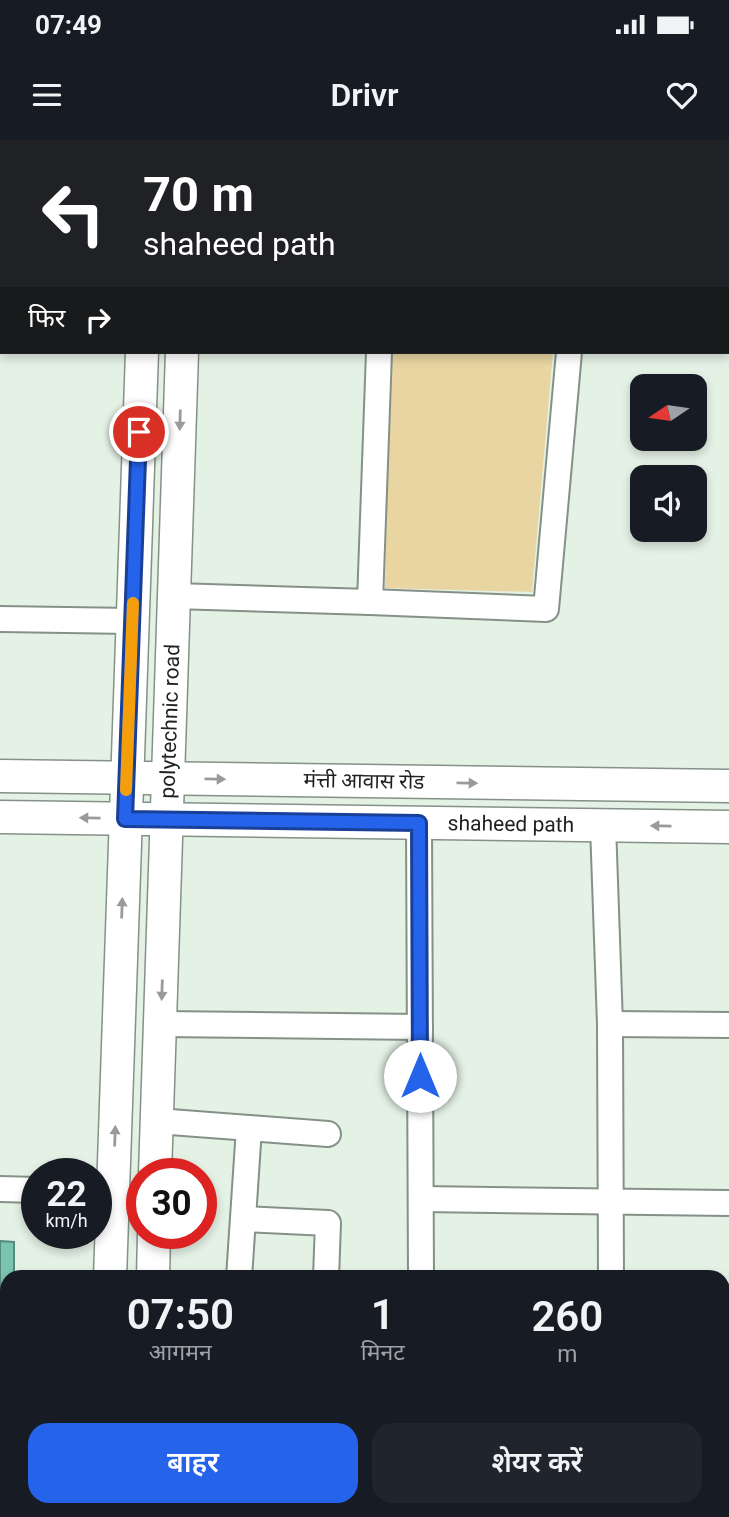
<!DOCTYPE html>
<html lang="hi">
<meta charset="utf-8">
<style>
body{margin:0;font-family:Roboto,"Noto Sans Devanagari",sans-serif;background:#20242c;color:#f1f3f6;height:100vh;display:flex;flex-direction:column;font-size:26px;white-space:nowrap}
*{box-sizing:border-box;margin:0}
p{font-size:23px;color:#9ea1a6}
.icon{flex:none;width:38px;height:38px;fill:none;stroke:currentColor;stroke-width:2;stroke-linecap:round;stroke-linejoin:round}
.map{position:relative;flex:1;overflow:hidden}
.panel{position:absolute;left:0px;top:1130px;width:730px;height:247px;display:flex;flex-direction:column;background:#171b24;border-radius:21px 21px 0 0;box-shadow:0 4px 10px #0003}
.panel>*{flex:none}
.hud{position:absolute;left:0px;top:0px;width:730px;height:214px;box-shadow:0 4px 10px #0003;background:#202124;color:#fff;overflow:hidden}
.needle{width:46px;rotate:257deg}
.controls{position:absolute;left:630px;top:234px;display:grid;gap:14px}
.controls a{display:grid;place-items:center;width:77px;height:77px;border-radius:14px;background:#171b24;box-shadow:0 4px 10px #0003;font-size:35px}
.speed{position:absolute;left:21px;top:1018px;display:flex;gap:14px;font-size:35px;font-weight:700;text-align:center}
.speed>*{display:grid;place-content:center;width:91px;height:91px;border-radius:50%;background:#171b24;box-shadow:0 4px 10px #0003;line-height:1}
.speed small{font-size:18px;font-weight:400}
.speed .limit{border:10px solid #d22;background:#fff;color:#111}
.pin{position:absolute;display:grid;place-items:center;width:60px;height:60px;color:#fff;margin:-30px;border:4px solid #fff;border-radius:50%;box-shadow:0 2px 7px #0007}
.me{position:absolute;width:77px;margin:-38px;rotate:0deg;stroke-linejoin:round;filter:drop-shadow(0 0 5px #0008)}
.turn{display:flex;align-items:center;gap:24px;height:147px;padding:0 28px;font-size:32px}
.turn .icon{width:91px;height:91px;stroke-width:2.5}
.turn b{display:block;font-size:49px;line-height:60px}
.then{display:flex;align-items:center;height:66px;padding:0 28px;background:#0003;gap:14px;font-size:26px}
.eta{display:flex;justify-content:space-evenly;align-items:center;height:119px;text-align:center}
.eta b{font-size:42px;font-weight:600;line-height:49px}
.primary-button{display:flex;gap:14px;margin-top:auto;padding:14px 28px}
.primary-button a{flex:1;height:80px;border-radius:21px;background:#2563eb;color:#fff;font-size:28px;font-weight:600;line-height:80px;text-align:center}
.primary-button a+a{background:#20242c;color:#f1f3f6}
.status{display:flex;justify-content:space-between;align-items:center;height:49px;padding:0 35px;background:#171b24;direction:ltr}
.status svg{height:19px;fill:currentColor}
header{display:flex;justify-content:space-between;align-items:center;height:91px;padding:0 28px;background:#171b24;font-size:32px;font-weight:600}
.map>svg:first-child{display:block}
</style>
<div class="status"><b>07:49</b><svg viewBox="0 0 49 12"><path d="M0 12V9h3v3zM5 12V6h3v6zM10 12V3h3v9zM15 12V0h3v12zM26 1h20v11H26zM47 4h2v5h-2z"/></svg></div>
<header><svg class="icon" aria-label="menu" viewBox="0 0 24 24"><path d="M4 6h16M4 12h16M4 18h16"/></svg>Drivr<svg class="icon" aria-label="heart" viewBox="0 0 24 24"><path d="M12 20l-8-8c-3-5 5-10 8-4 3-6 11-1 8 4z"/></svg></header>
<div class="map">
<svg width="729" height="1377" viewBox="0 0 729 1377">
<rect width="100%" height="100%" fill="#e4f1e5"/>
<polygon fill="#e8d5a2" points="390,212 553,212 532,452 385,448"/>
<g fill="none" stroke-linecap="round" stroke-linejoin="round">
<defs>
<g id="minor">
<polyline points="471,0 523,2"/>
<polyline points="385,2 385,0"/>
<polyline points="728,9 729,9"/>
<polyline points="0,160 2,160"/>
<polyline points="728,187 729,187"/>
<polyline points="174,456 370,462 379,212"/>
<polyline points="370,462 546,469 569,212"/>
<polyline points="0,479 132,481"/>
<polyline points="419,683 421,1138"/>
<polyline points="603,685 610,884 611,1138"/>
<polyline points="160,884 420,887"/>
<polyline points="610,884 729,885"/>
<polyline points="157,981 328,994"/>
<polyline points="0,1049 37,1050"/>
<polyline points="421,1059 729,1063"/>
<polyline points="243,1079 328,1083 326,1138"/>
<polyline points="239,1138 249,988"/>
<polyline points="433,1370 458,1377"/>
<polyline points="611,1370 611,1377"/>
<polyline points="252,1377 254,1370"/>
</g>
<g id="tertiary">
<polyline points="149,2 149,0"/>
<polyline points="189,2 189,0"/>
<polyline points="0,636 729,646"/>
<path id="s1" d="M0,677L729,687"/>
<path id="s2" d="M155,1034L182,212"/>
<polyline points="110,1138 142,212"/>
<polyline points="153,1138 154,1094"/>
<polyline points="101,1377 102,1370"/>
<polyline points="141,1377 141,1370"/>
</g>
</defs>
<use href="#minor" stroke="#859186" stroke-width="28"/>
<use href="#tertiary" stroke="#859186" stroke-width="35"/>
<use href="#minor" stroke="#fff" stroke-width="24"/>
<use href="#tertiary" stroke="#fff" stroke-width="32"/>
</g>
<polygon fill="#568a7b" points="0,1170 7,1171 7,1184 0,1184"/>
<polygon fill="#7bc5b0" stroke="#568a7b" stroke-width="2" points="0,1101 14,1102 14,1138 7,1138 7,1171 0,1170"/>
<defs><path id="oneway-solid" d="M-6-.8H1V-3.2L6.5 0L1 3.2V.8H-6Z" transform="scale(1.75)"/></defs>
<g fill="#999b99">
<use href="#oneway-solid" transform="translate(180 280) rotate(92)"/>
<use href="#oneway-solid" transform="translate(215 639) rotate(1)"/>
<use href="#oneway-solid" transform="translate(467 643) rotate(1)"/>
<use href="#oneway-solid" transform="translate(90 678) rotate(-179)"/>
<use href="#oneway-solid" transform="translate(661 686) rotate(-179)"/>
<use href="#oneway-solid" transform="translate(122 768) rotate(-88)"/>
<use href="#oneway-solid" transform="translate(162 850) rotate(92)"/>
<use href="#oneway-solid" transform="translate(115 996) rotate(-88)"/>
</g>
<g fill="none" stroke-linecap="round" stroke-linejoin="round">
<defs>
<polyline id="route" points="139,292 125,679 419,683 420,936"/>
</defs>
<use href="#route" stroke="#184099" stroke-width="18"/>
<use href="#route" stroke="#2563eb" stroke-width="12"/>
<polyline stroke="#f59e0b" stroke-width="12" points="126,650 133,463"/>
</g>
<g text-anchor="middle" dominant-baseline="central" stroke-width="5" stroke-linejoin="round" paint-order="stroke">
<g font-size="21" fill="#1d211d" stroke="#fff">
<text stroke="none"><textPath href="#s2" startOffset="453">polytechnic road</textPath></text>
<text transform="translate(364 641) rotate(1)">मंत्ती आवास रोड</text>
<text stroke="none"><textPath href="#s1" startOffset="511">shaheed path</textPath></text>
</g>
</g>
</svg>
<div class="controls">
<a><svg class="needle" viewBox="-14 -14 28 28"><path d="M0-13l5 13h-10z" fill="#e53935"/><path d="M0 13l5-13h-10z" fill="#9ea1a6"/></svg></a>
<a><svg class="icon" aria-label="sound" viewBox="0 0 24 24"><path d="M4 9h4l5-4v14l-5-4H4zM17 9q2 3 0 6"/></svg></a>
</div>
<div class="speed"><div>22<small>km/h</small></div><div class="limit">30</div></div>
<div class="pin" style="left:139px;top:292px;background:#d93025"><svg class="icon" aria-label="arrive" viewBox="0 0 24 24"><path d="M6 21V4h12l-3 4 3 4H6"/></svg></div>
<svg class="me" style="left:420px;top:936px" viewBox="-20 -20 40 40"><circle r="19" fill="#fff"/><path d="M0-13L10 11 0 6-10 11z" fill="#2563eb"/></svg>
<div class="hud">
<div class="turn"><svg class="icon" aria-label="left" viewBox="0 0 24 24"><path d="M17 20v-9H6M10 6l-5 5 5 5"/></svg><div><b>70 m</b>shaheed path</div></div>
<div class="then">फिर<svg class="icon" aria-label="right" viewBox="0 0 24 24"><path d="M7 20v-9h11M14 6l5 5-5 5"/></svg></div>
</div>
<section class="panel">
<div class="eta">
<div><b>07:50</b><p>आगमन</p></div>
<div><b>1</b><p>मिनट</p></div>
<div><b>260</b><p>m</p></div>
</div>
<div class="primary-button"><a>बाहर</a><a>शेयर करें</a></div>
</section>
</div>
